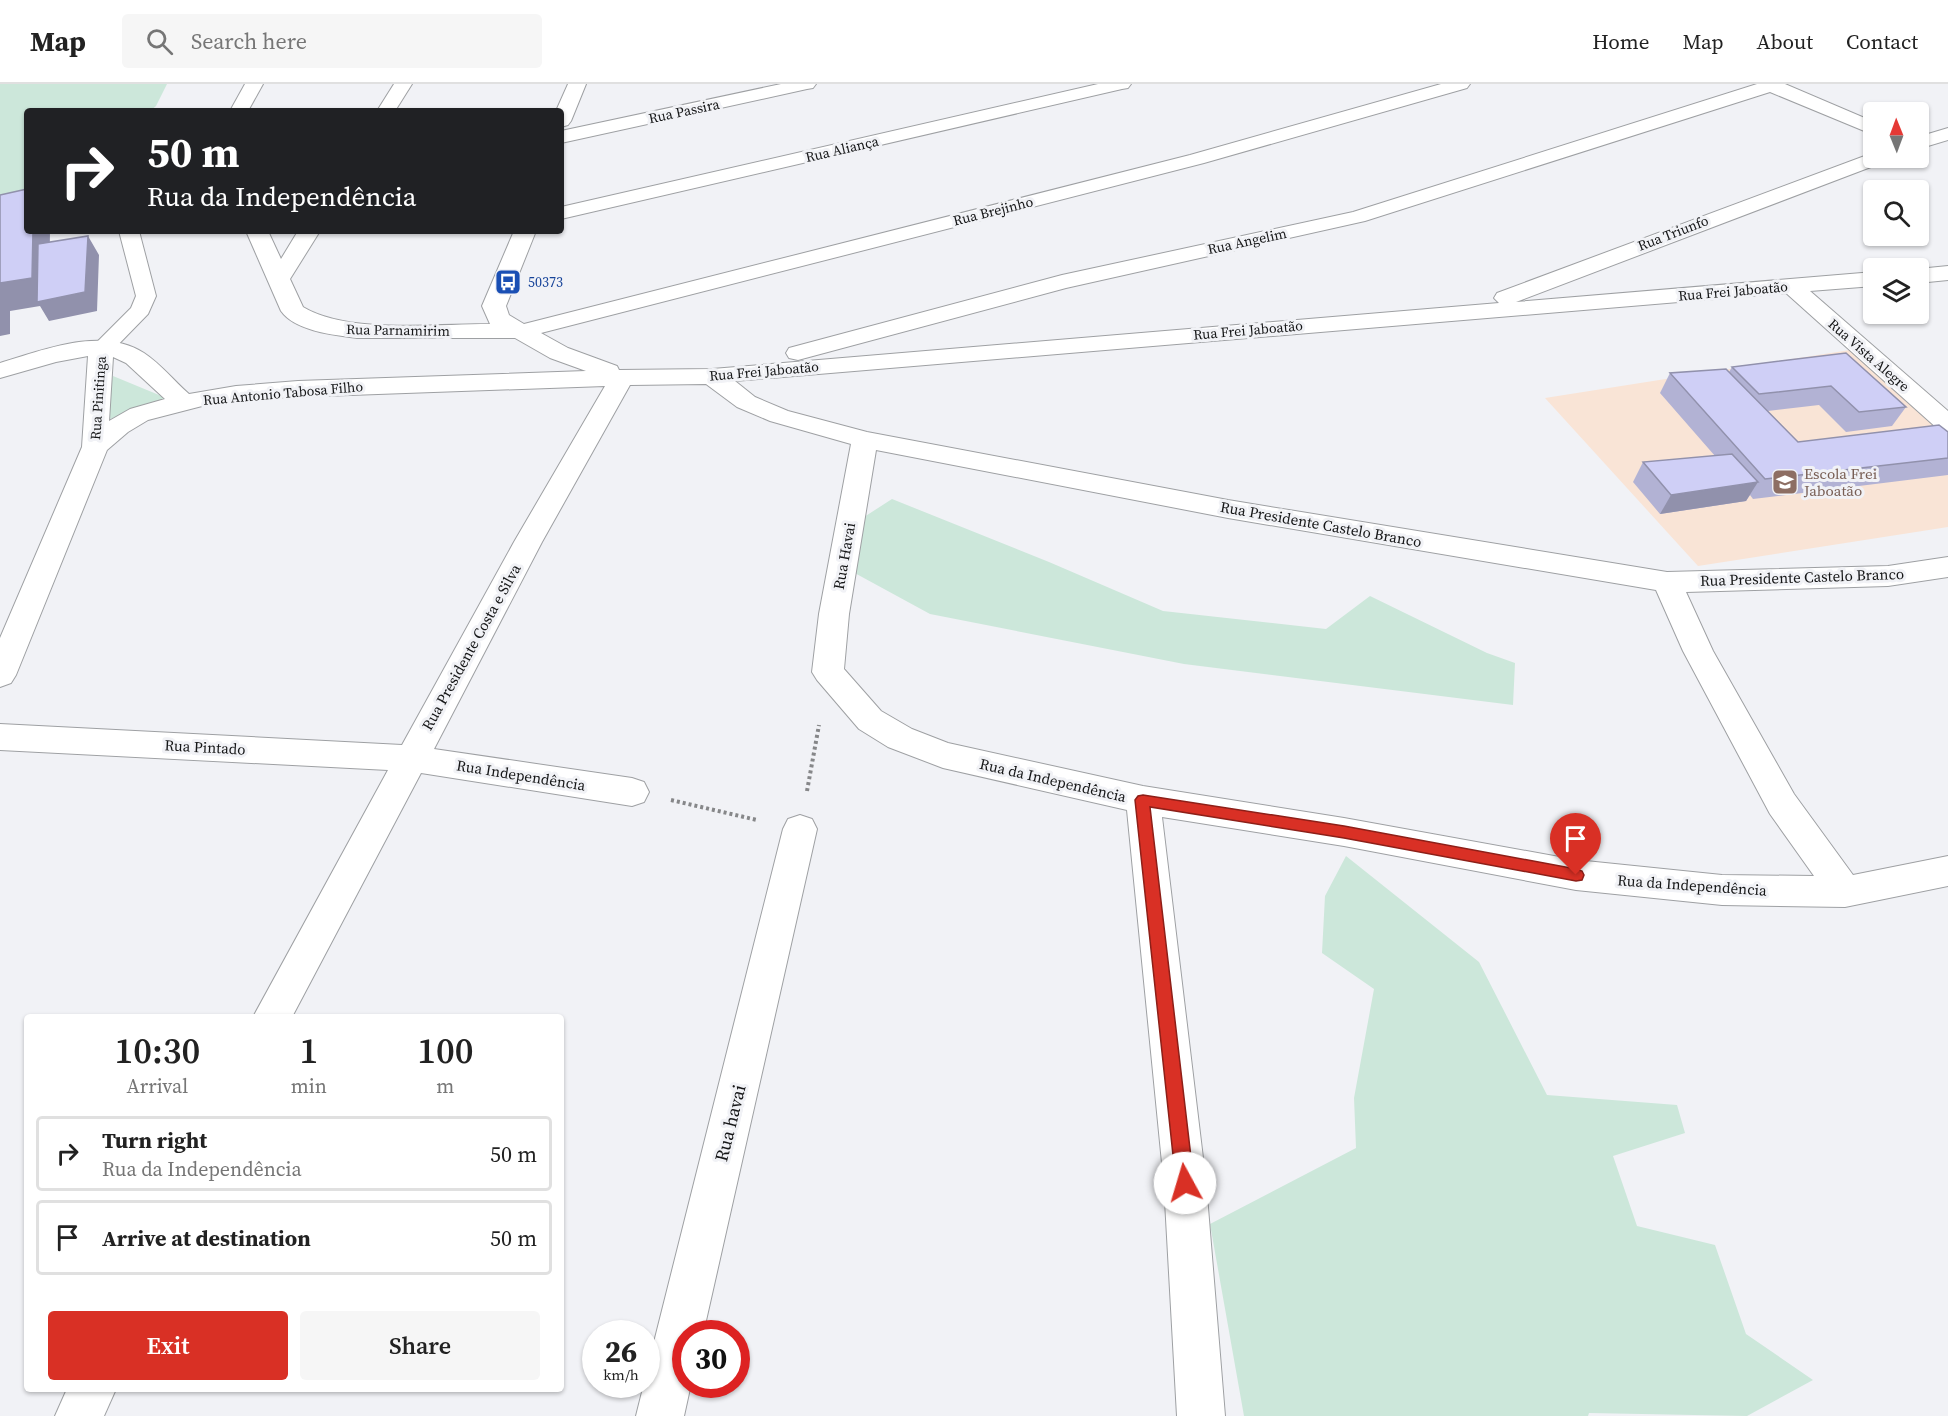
<!DOCTYPE html>
<meta charset="utf-8">
<style>
body{margin:0;font-family:"Source Serif 4",serif;background:#f6f6f6;color:#222;height:100vh;display:flex;flex-direction:column;font-size:22px;white-space:nowrap}
*{box-sizing:border-box;margin:0}
p{font-size:20px;color:#767676}
.icon{flex:none;width:33px;height:33px;fill:none;stroke:currentColor;stroke-width:2;stroke-linecap:round;stroke-linejoin:round}
.map{position:relative;flex:1;overflow:hidden}
.panel{position:absolute;left:24px;top:930px;width:540px;height:378px;display:flex;flex-direction:column;background:#fff;border-radius:6px;box-shadow:0 2px 4px #0004}
.panel>*{flex:none}
.top-card{position:absolute;left:24px;top:24px;width:540px;height:126px;border-radius:6px;box-shadow:0 2px 4px #0004;background:#202124;color:#fff;overflow:hidden}
.needle{width:39px;rotate:359deg}
.buttons{position:absolute;left:1863px;top:18px;display:grid;gap:12px}
.buttons a{display:grid;place-items:center;width:66px;height:66px;border-radius:6px;background:#fff;box-shadow:0 2px 4px #0004;font-size:30px}
.speed{position:absolute;left:582px;top:1236px;display:flex;gap:12px;font-size:30px;font-weight:700;text-align:center}
.speed>*{display:grid;place-content:center;width:78px;height:78px;border-radius:50%;background:#fff;box-shadow:0 2px 4px #0004;line-height:1}
.speed small{font-size:15px;font-weight:400}
.speed .limit{border:9px solid #d22;background:#fff;color:#111}
.pin{position:absolute;display:grid;place-items:center;width:51px;height:51px;color:#fff;margin:-62px -26px;border-radius:50% 50% 50% 0;rotate:-45deg;box-shadow:0 0 6px #0007}
.pin .icon{rotate:45deg}
.me{position:absolute;width:66px;margin:-33px;rotate:354deg;stroke-linejoin:round;filter:drop-shadow(0 0 4px #0008)}
.turn{display:flex;align-items:center;gap:21px;height:126px;padding:0 24px;font-size:27px}
.turn .icon{width:78px;height:78px;stroke-width:2.5}
.turn b{display:block;font-size:42px;line-height:51px}
.eta{display:flex;justify-content:space-evenly;align-items:center;height:102px;text-align:center}
.eta b{font-size:36px;font-weight:600;line-height:42px}
.action{display:flex;gap:12px;margin-top:auto;padding:12px 24px}
.action a{flex:1;height:69px;border-radius:6px;background:#d93025;color:#fff;font-size:24px;font-weight:600;line-height:69px;text-align:center}
.action a+a{background:#f6f6f6;color:#222}
ul{padding:0;list-style:none}
li{display:flex;align-items:center;gap:18px;height:75px;margin:0 12px 9px;padding:0 12px;border:3px solid #e0e0e0;border-radius:6px}
li div{flex:1}
li b{display:block;font-size:22px}
li em{font-style:normal}
header{display:flex;align-items:center;gap:36px;box-sizing:border-box;height:84px;padding:0 30px;background:#fff;border-bottom:2px solid #e0e0e0}
header strong{font-size:28px}
nav{display:flex;gap:33px;margin-inline-start:auto;font-size:21px}
.search{width:420px;height:54px;background:#f6f6f6;display:flex;align-items:center;gap:15px;box-sizing:border-box;padding:0 21px;border-radius:6px;color:#767676;font-size:22px}
.map>svg:first-child{display:block}
</style>
<header>
<strong>Map</strong>
<div class="search"><svg class="icon" aria-label="search" viewBox="0 0 24 24"><circle cx="10" cy="10" r="6"/><path d="M15 15l6 6"/></svg>Search here</div>
<nav><a>Home</a><a>Map</a><a>About</a><a>Contact</a></nav>
</header>
<div class="map">
<svg width="1948" height="1332" viewBox="0 0 1948 1332">
<rect width="100%" height="100%" fill="#f1f2f6"/>
<polygon fill="#f9e4d6" points="1850,266 1948,354 1948,443 1698,482 1545,314"/>
<g fill="#cce7da">
<polygon points="0,0 167,0 156,22 150,27 27,27 27,112 0,117"/>
<polygon points="113,292 176,318 127,328 103,338"/>
<polygon points="892,415 1049,478 1163,527 1326,545 1370,512 1487,569 1515,579 1513,621 1184,580 930,530 851,487 861,435"/>
<polygon points="1346,772 1479,878 1547,1011 1677,1021 1685,1049 1613,1072 1637,1142 1715,1161 1746,1250 1813,1296 1747,1332 1589,1329 1588,1332 1244,1332 1210,1140 1356,1064 1354,1014 1374,905 1322,869 1325,812"/>
</g>
<g fill="none" stroke-linecap="round" stroke-linejoin="round">
<defs>
<polygon id="service" points="119,147 139,147 156,212 148,230 109,270 101,272 93,270 90,265 131,224 136,212"/>
<g id="minor">
<polygon points="245,0 263,0 248,27 230,27"/>
<polygon points="394,0 412,0 395,27 377,27"/>
<polygon points="568,0 586,0 571,37 568,41 561,43 561,27 556,27"/>
<polygon points="781,0 816,0 813,4 807,5 561,59 561,47"/>
<polygon points="1098,0 1131,0 1128,4 1122,5 561,135 561,123"/>
<path d="M1441,0H1470L1467,4L1204,79L541,249L568,264L617,282L619,286L712,285L1499,219L1494,214L1497,209L1870,70L1874,69V74H1887L1884,78L1516,218L1874,188V202L1810,207L1948,327V348L1939,346L1786,209L735,297L755,313L788,327L867,348L1228,416L1667,488L1888,482L1948,473V493L1888,502L1686,508L1713,567L1794,710L1853,791L1948,772V802L1845,823L1722,821L1576,806L1344,762L1162,733L1206,1099L1225,1332H1177L1164,1099L1127,726L943,684L888,663L859,645L817,596L812,588L819,530L851,360L770,337L737,323L706,300L630,301L542,458L434,665L632,694L644,698L649,708L644,718L632,722L421,689L292,933H253L388,686L0,666V640L402,661L514,458L605,302L267,314L206,321L148,336L128,348L107,366L16,591L11,599L0,603V554L82,363L88,272L56,278L0,294V279C43,266 102,242 144,269C161,280 174,297 189,310L236,302L298,297L586,287L550,274L515,254H357C334,251 295,247 281,227L246,147H268L281,175L298,147H320L290,195L303,223C348,250 436,240 490,240L482,222L514,147H536L506,222L509,231L524,240L1190,71ZM113,273L126,279L165,315L130,325L109,337ZM876,366L1228,434L1656,506L1683,567L1770,730L1814,792L1722,791L1576,776L1344,734L1143,702L948,659L912,645L881,627L844,585L849,530Z"/>
<polygon points="1757,0 1785,0 1874,38 1874,51 1770,8 1365,137 1066,204 798,276 789,274 786,269 789,264 1062,191 1353,128"/>
<polygon points="1948,44 1948,56 1918,65 1918,53"/>
<polygon points="1948,182 1948,196 1918,199 1918,185"/>
<polygon points="800,731 812,735 817,745 703,1250 686,1250 686,1300 691,1300 684,1332 636,1332 644,1300 646,1300 646,1290 783,745 788,735"/>
<polygon points="67,1305 116,1305 104,1332 55,1332"/>
</g>
</defs>
<use href="#service" stroke="#9ea0a3" stroke-width="2"/>
<use href="#minor" stroke="#9ea0a3" stroke-width="2"/>
<g stroke="#868789" stroke-width="4" stroke-dasharray="3 3" stroke-linecap="butt">
<polyline points="807,707 819,641"/>
<polyline points="671,716 757,736"/>
</g>
<use href="#service" fill="#fff" fill-rule="evenodd"/>
<use href="#minor" fill="#fff" fill-rule="evenodd"/>
</g>
<polygon fill="#b2b2d4" points="1846,269 1906,323 1892,342 1846,348 1819,321 1768,327 1798,358 1948,348 1948,391 1753,415 1750,411 1746,417 1660,430 1633,398 1643,378 1715,372 1660,309 1670,289 1729,288 1732,283"/>
<g fill="#9191ac">
<polygon points="33,147 50,147 49,215 88,152 99,171 97,227 49,237 40,222 10,227 10,250 0,252 0,187"/>
<polygon points="1758,398 1746,417 1660,430 1671,411"/>
</g>
<g fill="#cfcff6" stroke="#9191ac" stroke-width="1.5">
<polygon points="27,105 27,147 33,147 32,194 0,199 0,111"/>
<polygon points="88,152 85,208 37,218 38,160"/>
<polygon points="1846,269 1906,323 1859,328 1831,302 1759,310 1732,283"/>
<polygon points="1726,285 1798,358 1939,341 1948,348 1948,374 1765,395 1670,289"/>
<polygon points="1732,370 1758,398 1671,411 1643,378"/>
</g>
<polygon fill="#d93025" stroke="#8d1f18" stroke-width="1.5" points="1143,711 1344,742 1576,785 1582,787 1584,791 1582,796 1576,797 1344,754 1150,723 1194,1099 1192,1105 1185,1108 1179,1105 1176,1099 1135,716 1138,712"/>
<defs>
<symbol id="bus-square" viewBox="-11 -11 22 22"><rect x="-9" y="-9" width="18" height="18" rx="4" fill="#1a4fb4" stroke="#f1f2f6"/><path d="M-5-6H5V4H4V6H2V4H-2V6H-4V4H-5ZM-3.5-4V0h7V-4ZM-3.5 1.2v1.5H-2V1.2ZM2 1.2v1.5H3.5V1.2Z" fill="#fff"/></symbol>
<symbol id="school-square" viewBox="-11 -11 22 22"><rect x="-9" y="-9" width="18" height="18" rx="4" fill="#8d6e63" stroke="#f1f2f6"/><path d="M0-5L7-2L0 1L-7-2ZM-4 1L0 2.5L4 1V4Q0 6-4 4Z" fill="#fff"/></symbol>
</defs>
<g fill-rule="evenodd">
<use href="#bus-square" x="493" y="183" width="30" height="30"/>
<use href="#school-square" x="1770" y="383" width="30" height="30"/>
</g>
<g text-anchor="middle" dominant-baseline="central" stroke-width="6" stroke-linejoin="round" paint-order="stroke">
<g font-size="14" fill="#151617" stroke="#f1f2f6">
<text transform="translate(684 27) rotate(-12)">Rua Passira</text>
<text transform="translate(842 65) rotate(-13)">Rua Aliança</text>
<text transform="translate(993 127) rotate(-14)">Rua Brejinho</text>
<text transform="translate(1673 149) rotate(-21)">Rua Triunfo</text>
<text transform="translate(1247 157) rotate(-12)">Rua Angelim</text>
<text transform="translate(1733 207) rotate(-5)">Rua Frei Jaboatão</text>
<text transform="translate(398 246) rotate(1)">Rua Parnamirim</text>
<text transform="translate(1248 246) rotate(-5)">Rua Frei Jaboatão</text>
<text transform="translate(1869 271) rotate(41)">Rua Vista Alegre</text>
<text transform="translate(764 287) rotate(-5)">Rua Frei Jaboatão</text>
<text transform="translate(283 309) rotate(-5)">Rua Antonio Tabosa Filho</text>
<text transform="translate(98 314) rotate(-86)">Rua Pinitinga</text>
</g>
<g font-size="14" fill="#164399" stroke="#f1f2f6" text-anchor="start">
<text x="528" y="198">50373</text>
</g>
<g font-size="15" fill="#785e54" stroke="#f1f2f6" text-anchor="start">
<text x="1804" y="389">Escola Frei<tspan x="1804" dy="17">Jaboatão</tspan></text>
</g>
<g font-size="15" fill="#151617" stroke="#f1f2f6">
<text transform="translate(1321 440) rotate(10)">Rua Presidente Castelo Branco</text>
<text transform="translate(844 472) rotate(-80)">Rua Havai</text>
<text transform="translate(1802 493) rotate(-2)">Rua Presidente Castelo Branco</text>
<text transform="translate(471 563) rotate(-61)">Rua Presidente Costa e Silva</text>
<text transform="translate(205 663) rotate(3)">Rua Pintado</text>
<text transform="translate(521 691) rotate(9)">Rua Independência</text>
<text transform="translate(1053 696) rotate(13)">Rua da Independência</text>
<text transform="translate(1692 801) rotate(4)">Rua da Independência</text>
</g>
<g font-size="18" fill="#151617" stroke="#f1f2f6">
<text transform="translate(730 1039) rotate(-76)">Rua havai</text>
</g>
</g>
</svg>
<div class="buttons">
<a><svg class="needle" viewBox="-14 -14 28 28"><path d="M0-13l5 13h-10z" fill="#e53935"/><path d="M0 13l5-13h-10z" fill="#767676"/></svg></a>
<a><svg class="icon" aria-label="search" viewBox="0 0 24 24"><circle cx="10" cy="10" r="6"/><path d="M15 15l6 6"/></svg></a>
<a><svg class="icon" aria-label="layers" viewBox="0 0 24 24"><path d="M12 4l9 5-9 5-9-5zM3 14l9 5 9-5"/></svg></a>
</div>
<div class="speed"><div>26<small>km/h</small></div><div class="limit">30</div></div>
<div class="pin" style="left:1576px;top:791px;background:#d93025"><svg class="icon" aria-label="arrive" viewBox="0 0 24 24"><path d="M6 21V4h12l-3 4 3 4H6"/></svg></div>
<svg class="me" style="left:1185px;top:1099px" viewBox="-20 -20 40 40"><circle r="19" fill="#fff"/><path d="M0-13L10 11 0 6-10 11z" fill="#d93025"/></svg>
<div class="top-card">
<div class="turn"><svg class="icon" aria-label="right" viewBox="0 0 24 24"><path d="M7 20v-9h11M14 6l5 5-5 5"/></svg><div><b>50 m</b>Rua da Independência</div></div>
</div>
<section class="panel">
<div class="eta">
<div><b>10:30</b><p>Arrival</p></div>
<div><b>1</b><p>min</p></div>
<div><b>100</b><p>m</p></div>
</div>
<ul>
<li><svg class="icon" aria-label="right" viewBox="0 0 24 24"><path d="M7 20v-9h11M14 6l5 5-5 5"/></svg><div><b>Turn right</b><p>Rua da Independência</p></div><em>50 m</em></li>
<li><svg class="icon" aria-label="arrive" viewBox="0 0 24 24"><path d="M6 21V4h12l-3 4 3 4H6"/></svg><div><b>Arrive at destination</b></div><em>50 m</em></li>
</ul>
<div class="action"><a>Exit</a><a>Share</a></div>
</section>
</div>
